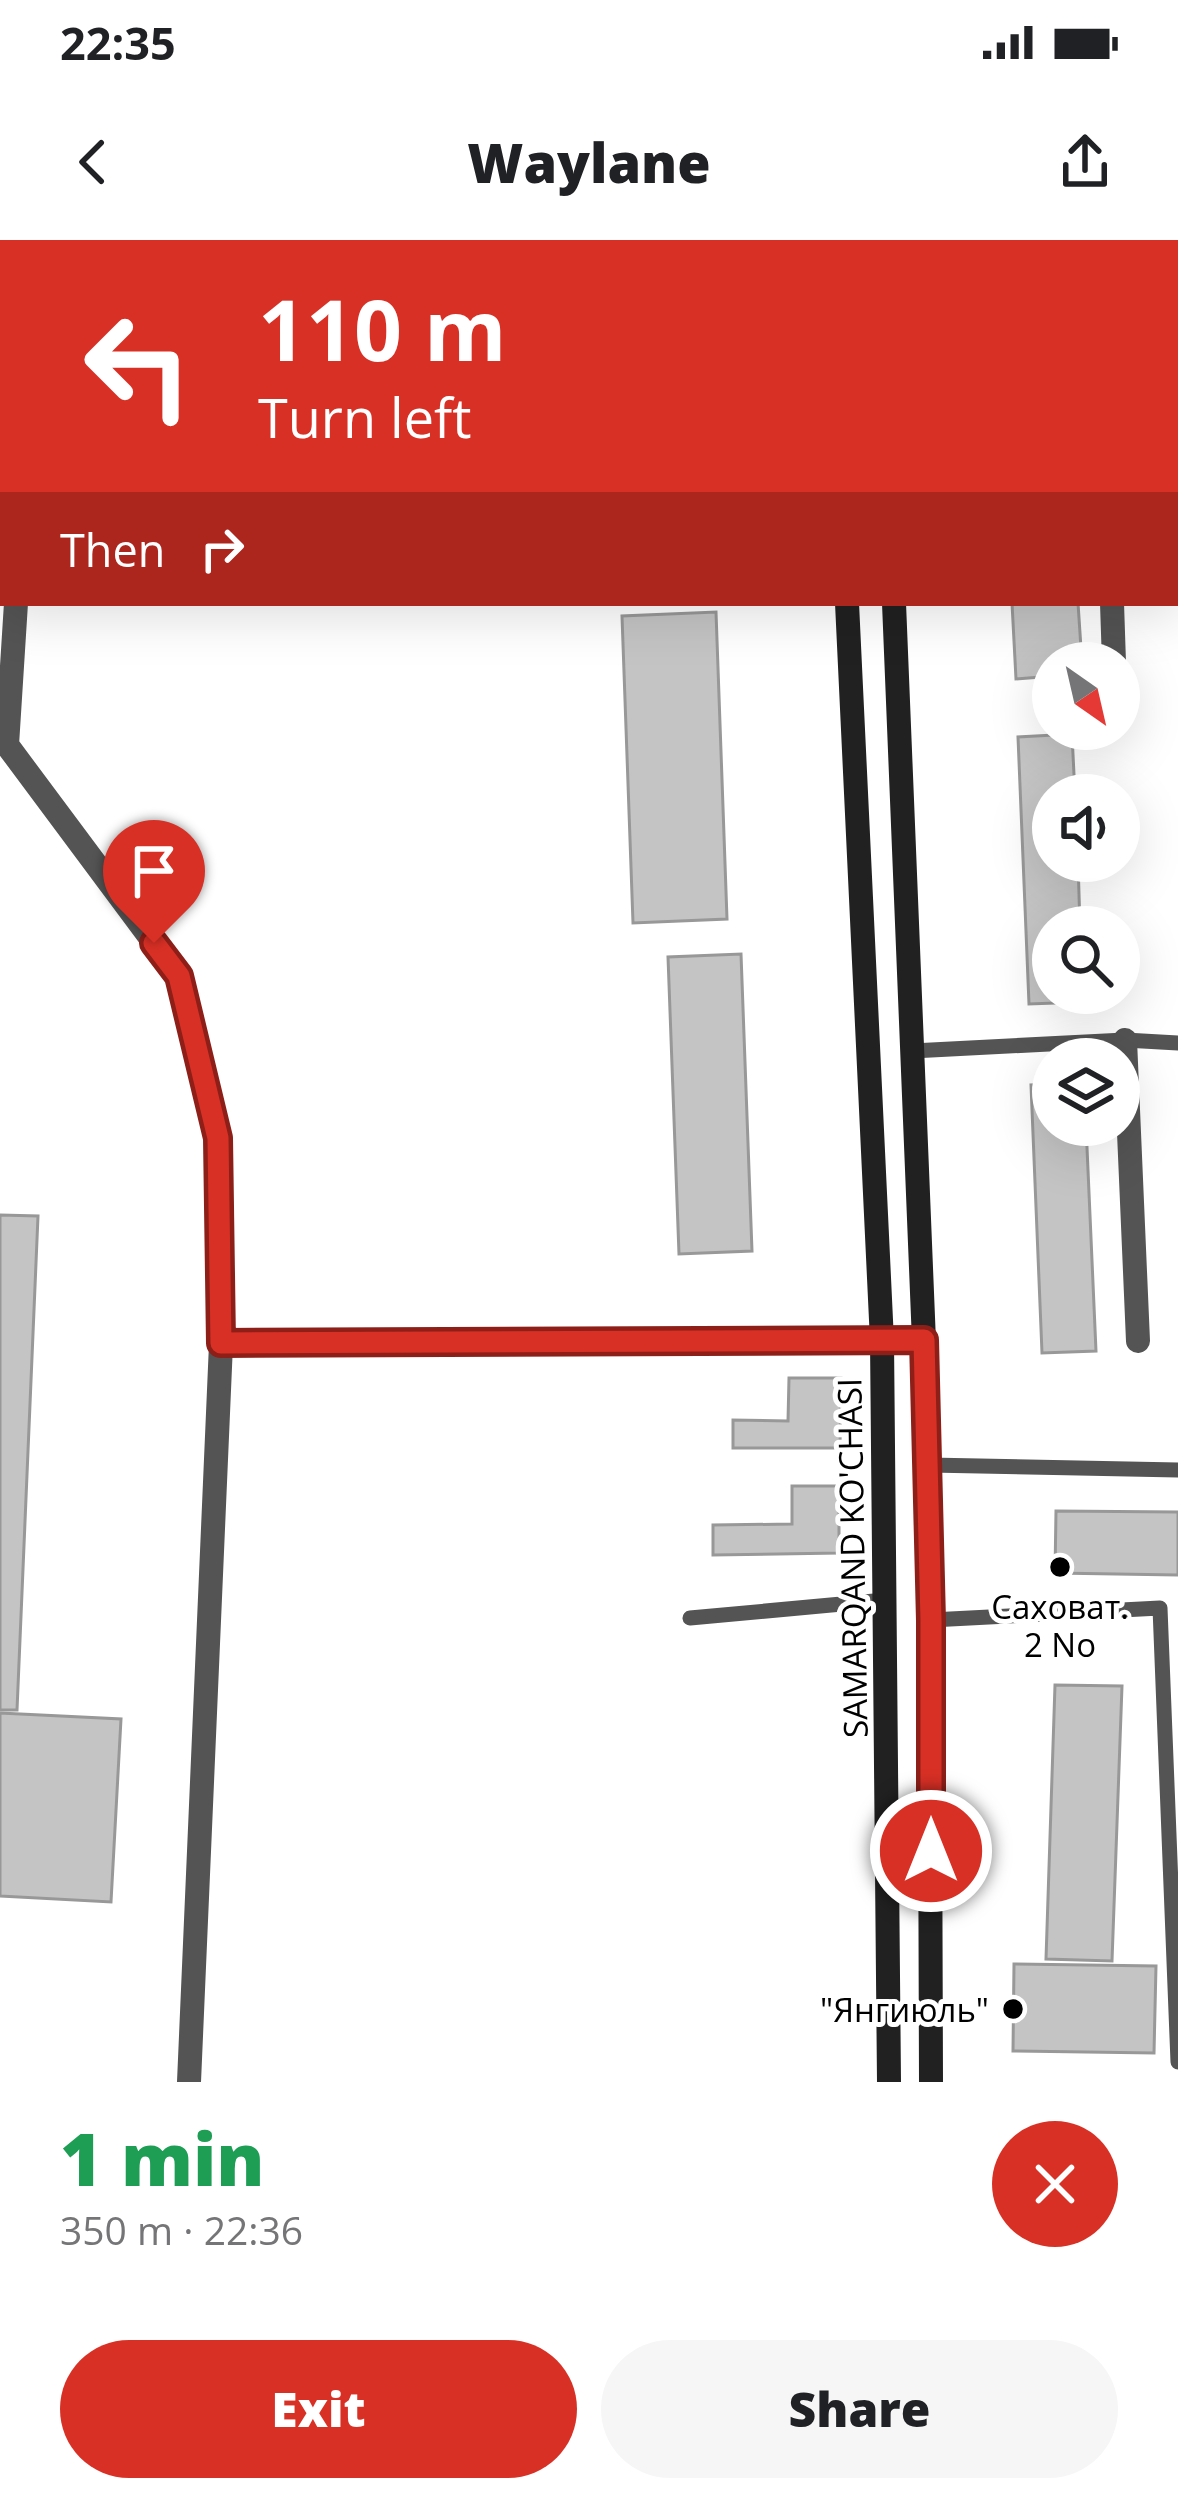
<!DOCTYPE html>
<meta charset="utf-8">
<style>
body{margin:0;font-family:"Open Sans",sans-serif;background:#f6f6f6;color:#202124;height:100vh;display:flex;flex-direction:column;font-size:45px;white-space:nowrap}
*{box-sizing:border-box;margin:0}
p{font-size:39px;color:#757577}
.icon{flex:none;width:66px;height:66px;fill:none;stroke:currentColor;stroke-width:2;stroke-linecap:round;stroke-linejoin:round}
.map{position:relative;height:1842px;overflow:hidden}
.panel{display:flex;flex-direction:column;background:#fff;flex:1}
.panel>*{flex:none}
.top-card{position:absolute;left:0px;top:0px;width:1179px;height:366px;box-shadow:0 12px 48px #0002;background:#d93025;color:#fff;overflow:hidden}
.needle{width:78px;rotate:146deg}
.buttons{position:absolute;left:1032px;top:402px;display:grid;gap:24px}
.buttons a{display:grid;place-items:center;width:108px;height:108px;border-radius:50%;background:#fff;box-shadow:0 12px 48px #0002;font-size:60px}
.pin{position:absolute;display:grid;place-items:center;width:102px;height:102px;color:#fff;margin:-123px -51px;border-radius:50% 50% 50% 0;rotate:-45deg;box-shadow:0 0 12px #0007}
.pin .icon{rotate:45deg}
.me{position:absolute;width:132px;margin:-66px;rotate:0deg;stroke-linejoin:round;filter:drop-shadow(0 0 9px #0008)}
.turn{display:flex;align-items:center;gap:42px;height:252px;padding:0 60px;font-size:54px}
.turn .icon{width:156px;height:156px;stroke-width:2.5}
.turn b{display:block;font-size:84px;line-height:102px}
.then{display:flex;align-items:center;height:114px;padding:0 60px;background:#0003;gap:24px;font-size:45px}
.round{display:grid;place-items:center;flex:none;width:126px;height:126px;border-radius:63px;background:#f6f6f6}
.head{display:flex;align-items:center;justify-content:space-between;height:204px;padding:0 60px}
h1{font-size:72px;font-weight:800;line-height:90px;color:#1e9e55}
.button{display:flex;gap:24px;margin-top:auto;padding:24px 60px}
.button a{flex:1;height:138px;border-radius:72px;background:#d93025;color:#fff;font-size:48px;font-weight:800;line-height:138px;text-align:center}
.button a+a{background:#f6f6f6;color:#202124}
.status{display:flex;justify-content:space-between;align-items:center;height:84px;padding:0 60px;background:#fff;direction:ltr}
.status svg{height:33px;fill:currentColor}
header{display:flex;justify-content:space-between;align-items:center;height:156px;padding:0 60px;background:#fff;font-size:54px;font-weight:800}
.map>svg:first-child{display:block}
</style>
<div class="status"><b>22:35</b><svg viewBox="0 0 49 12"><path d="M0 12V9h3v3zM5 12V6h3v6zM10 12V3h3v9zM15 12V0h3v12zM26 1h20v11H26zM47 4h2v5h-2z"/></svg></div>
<header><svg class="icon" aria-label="back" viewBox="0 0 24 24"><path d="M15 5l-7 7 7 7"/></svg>Waylane<svg class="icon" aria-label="share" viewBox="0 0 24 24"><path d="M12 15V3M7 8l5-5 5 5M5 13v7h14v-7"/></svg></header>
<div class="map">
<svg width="1178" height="1842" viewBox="0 0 1178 1842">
<rect width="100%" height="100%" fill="#fff"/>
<g fill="#c4c4c4" stroke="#989898" stroke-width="3">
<polygon points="1012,363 1078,363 1082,423 1053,423 1053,436 1016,439"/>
<polygon points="716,372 727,679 633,683 622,376"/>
<polygon points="1072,494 1075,555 1053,555 1053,621 1078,621 1080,687 1053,687 1053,753 1083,753 1083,762 1029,764 1018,497"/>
<polygon points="741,714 752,1011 679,1014 668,717"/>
<polygon points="1053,844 1053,885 1086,885 1096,1111 1042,1113 1031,845"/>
<polygon points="0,975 38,976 17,1470 0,1470"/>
<polygon points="789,1138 841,1138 840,1208 733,1208 733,1180 788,1181"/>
<polygon points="792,1246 839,1246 839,1313 713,1315 713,1285 792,1284"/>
<polygon points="1056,1271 1178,1272 1178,1335 1055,1333"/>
<polygon points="1055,1445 1122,1446 1112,1721 1046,1719"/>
<polygon points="0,1473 121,1479 111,1662 0,1656"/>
<polygon points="1014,1724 1156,1726 1154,1813 1013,1811"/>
</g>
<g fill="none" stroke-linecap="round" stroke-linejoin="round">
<g stroke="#545454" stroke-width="15">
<polyline points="0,47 3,47"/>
<polyline points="912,811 1125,800 1178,803"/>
<polyline points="929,1225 1178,1230"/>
<polyline points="690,1378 885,1360"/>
<polyline points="931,1380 1160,1368 1178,1822"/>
</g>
<g stroke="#545454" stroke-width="24">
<polyline points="41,3 41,0"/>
<polyline points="16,363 7,505 179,736 218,898 221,1104 189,1842"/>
<polyline points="1112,363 1114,423"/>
<polyline points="1125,800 1138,1101"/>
<polyline points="221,1104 882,1101"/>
</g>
<g stroke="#212121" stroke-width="24">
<polyline points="867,0 868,3"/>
<polyline points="1019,0 1026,3"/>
<polyline points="844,3 845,0"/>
<polyline points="1176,75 1178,76"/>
<polyline points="847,363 882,1101 889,1842"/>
<polyline points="894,363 929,1225 931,1842"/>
</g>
</g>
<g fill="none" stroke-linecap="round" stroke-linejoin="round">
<defs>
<polyline id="route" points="154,703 179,736 218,898 221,1103 924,1100 931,1381 931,1611"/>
</defs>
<use href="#route" stroke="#8d1f18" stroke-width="30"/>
<use href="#route" stroke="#d93025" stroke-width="21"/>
</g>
<g fill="#000" stroke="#fff" stroke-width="4.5">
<circle cx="1060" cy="1327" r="12"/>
<circle cx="1013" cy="1769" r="12"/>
</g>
<g text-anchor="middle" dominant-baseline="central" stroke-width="10" stroke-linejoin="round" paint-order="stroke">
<g font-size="33" fill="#000" stroke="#fff">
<text transform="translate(852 1318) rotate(-91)">SAMARQAND KO'CHASI</text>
</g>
<g font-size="33" fill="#000" stroke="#fff">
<text x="1060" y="1366">Саховат.<tspan x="1060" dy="38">2 No</tspan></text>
<text x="989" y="1769" text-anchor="end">"Янгиюль"</text>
</g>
</g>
</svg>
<div class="buttons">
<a><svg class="needle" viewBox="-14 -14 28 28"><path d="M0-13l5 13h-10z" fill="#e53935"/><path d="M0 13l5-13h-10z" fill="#757577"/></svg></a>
<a><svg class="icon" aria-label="sound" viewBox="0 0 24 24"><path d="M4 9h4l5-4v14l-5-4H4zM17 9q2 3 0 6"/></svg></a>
<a><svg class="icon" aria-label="search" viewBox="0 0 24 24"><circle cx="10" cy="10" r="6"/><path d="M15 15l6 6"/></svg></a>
<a><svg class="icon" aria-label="layers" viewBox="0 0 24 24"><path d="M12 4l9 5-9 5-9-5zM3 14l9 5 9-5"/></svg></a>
</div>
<div class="pin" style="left:154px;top:703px;background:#d93025"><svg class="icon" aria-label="arrive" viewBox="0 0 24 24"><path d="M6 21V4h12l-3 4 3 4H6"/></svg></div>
<svg class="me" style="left:931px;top:1611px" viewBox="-20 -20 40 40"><circle r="17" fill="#d93025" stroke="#fff" stroke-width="3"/><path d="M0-11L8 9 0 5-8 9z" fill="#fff"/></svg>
<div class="top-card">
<div class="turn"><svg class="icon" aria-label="left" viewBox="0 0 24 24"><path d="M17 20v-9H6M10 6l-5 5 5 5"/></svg><div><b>110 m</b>Turn left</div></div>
<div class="then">Then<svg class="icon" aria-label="right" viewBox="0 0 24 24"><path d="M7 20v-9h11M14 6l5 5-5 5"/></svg></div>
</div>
</div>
<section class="panel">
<div class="head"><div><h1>1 min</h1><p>350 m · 22:36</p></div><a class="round" style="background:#d93025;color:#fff"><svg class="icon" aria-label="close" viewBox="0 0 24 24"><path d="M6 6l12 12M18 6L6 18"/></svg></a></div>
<div class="button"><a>Exit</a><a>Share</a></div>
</section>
